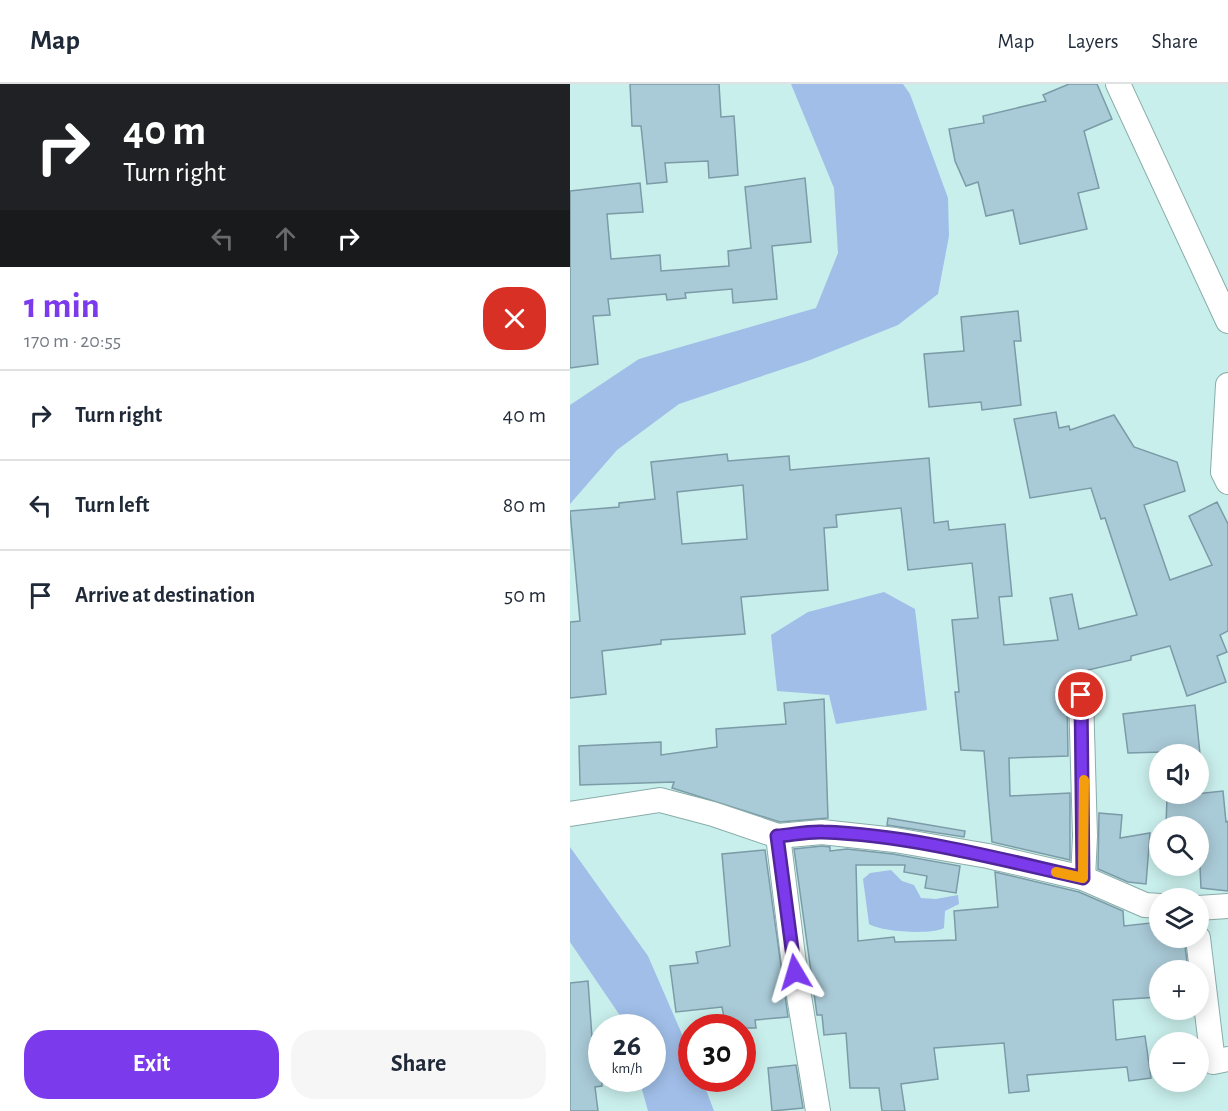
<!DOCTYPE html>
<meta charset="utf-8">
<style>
body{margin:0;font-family:"Alegreya Sans",sans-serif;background:#f6f6f7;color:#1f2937;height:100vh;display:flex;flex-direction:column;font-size:22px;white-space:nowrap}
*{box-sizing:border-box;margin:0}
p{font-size:20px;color:#747a83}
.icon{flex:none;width:33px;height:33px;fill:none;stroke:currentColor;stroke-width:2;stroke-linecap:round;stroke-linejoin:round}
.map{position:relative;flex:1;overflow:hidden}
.sheet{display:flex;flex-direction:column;background:#fff;width:570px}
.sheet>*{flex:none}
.hud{background:#202124;color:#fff;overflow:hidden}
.fabs{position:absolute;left:579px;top:660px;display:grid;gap:12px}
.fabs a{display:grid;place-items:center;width:60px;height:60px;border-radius:50%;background:#fff;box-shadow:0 3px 15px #0003;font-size:30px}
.speed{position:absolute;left:18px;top:930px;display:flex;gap:12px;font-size:30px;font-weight:700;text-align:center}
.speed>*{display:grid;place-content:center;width:78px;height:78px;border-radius:50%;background:#fff;box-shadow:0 3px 15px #0003;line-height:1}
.speed small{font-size:15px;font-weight:400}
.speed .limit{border:9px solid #d22;background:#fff;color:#111}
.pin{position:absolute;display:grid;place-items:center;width:51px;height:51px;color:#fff;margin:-26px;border:3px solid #fff;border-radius:50%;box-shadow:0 2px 6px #0007}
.me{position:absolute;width:66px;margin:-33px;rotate:353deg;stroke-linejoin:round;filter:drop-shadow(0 0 4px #0008)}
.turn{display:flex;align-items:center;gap:21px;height:126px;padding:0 24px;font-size:27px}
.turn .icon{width:78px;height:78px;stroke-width:2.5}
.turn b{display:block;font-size:42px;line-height:51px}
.lanes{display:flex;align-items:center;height:57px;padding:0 24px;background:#0003;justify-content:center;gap:30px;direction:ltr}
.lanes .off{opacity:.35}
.round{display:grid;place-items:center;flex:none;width:63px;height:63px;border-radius:24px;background:#f6f6f7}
.head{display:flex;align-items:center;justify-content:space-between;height:102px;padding:0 24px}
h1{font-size:36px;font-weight:600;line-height:45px;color:#7c3aed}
.action{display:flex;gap:12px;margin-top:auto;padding:12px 24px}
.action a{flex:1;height:69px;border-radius:24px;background:#7c3aed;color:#fff;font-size:24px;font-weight:600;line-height:69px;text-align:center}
.action a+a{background:#f6f6f7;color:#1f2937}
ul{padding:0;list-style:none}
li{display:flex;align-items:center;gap:18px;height:90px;padding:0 24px;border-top:2px solid #e0e1e3}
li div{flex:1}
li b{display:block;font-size:22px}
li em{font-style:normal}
header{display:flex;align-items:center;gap:36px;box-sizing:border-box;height:84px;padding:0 30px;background:#fff;border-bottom:2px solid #e0e1e3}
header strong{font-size:28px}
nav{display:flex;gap:33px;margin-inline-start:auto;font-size:21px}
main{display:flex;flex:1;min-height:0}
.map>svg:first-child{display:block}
</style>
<header>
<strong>Map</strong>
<nav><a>Map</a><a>Layers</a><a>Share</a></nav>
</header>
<main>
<section class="sheet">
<div class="hud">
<div class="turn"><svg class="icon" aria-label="right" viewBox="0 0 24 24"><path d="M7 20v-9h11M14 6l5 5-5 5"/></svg><div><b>40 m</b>Turn right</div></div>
<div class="lanes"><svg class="icon off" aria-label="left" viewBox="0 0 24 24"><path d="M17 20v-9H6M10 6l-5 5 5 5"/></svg><svg class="icon off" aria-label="ahead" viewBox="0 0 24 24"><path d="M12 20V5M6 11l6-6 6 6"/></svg><svg class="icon" aria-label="right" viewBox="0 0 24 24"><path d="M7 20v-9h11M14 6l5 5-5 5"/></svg></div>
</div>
<div class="head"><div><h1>1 min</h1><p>170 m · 20:55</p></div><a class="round" style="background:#d93025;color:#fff"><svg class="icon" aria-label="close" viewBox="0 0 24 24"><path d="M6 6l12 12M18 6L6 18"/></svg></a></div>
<ul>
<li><svg class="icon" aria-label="right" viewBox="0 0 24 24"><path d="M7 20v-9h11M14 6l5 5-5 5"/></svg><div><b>Turn right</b></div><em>40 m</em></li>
<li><svg class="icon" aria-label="left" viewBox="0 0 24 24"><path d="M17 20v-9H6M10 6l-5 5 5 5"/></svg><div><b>Turn left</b></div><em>80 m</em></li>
<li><svg class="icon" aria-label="arrive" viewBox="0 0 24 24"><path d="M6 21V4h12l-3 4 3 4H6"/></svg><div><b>Arrive at destination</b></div><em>50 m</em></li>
</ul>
<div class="action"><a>Exit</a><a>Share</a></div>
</section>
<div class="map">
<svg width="658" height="1027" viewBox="0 0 658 1027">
<rect width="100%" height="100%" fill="#c9efec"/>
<g fill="#a0bee8">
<polygon points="221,0 333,0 340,10 378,114 379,152 368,210 328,241 240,276 109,320 47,366 0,420 0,321 69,275 246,224 268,169 264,104"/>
<polygon points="314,508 345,525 357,626 266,640 259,611 207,607 201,551 238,528"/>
<polygon points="0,763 78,872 121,971 122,994 132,995 144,1027 78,1027 69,995 82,994 82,944 56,943 53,936 0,858"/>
<path d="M321,786L332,797L344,801L351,814L366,815L388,811L389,820L375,827L374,844C361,851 312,848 299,840L293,795L300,789Z"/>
</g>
<g fill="#a9cad7" stroke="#7b9ba7" stroke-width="1.5" fill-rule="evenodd">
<polygon points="60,0 149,0 151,33 164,32 168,91 139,94 138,77 95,79 97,98 77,100 71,42 62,42"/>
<polygon points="499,0 527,0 542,35 514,47 529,104 508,109 517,145 450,160 443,126 416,132 408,98 396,102 385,77 379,45 414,39 413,32 476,17 473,11"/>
<polygon points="235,94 241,158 202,162 207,215 163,219 162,205 115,209 116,214 97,216 96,210 38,215 40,231 23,232 28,280 0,284 0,107 70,99 73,128 37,130 41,175 90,171 91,187 159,182 158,167 181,164 175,103"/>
<polygon points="448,227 451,257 444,257 451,321 412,326 411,318 359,323 354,270 394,267 391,233"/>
<path d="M486,328L489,344L499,342L500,346L544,331L564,363L607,378L615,407L574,421L600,496L642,481L619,432L647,418L658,440V547L650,551L657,568L647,572L656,598L617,612L600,562L561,572V576L518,586L519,600L511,597L504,599L497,611L498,672L439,674L440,712L500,709V776L422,758L414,667L391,666L385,608H389L382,536L408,534L402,479L338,486L331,424L266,431L267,443L254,444L258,506L171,513L175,550L91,556V560L32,567L36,610L0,614V538L10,537L0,427L49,423V419L85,415L81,378L157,370L158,377L219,372L220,386L359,374L364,439L378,437L379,446L435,440L442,512L429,513L434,561L488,556L480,514L502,510L509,545L567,531L535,434L531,435L521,404L460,414L444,335ZM173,401L177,455L112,460L107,408Z"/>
<polygon points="254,615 258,734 210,738 102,704 104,698 10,701 9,662 91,658 91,671 147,663 146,645 216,640 214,619"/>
<polygon points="625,621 630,670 593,670 593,668 558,669 553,630"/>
<polygon points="653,707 656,738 658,737 658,807 631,804 628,742 596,742 597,713"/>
<polygon points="529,729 552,731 550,754 580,749 576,800 558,798 528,785"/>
<polygon points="318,734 395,747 394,753 317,741"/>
<polygon points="252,762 260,763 260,767 277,765 323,770 390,782 386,809 355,804 357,792 334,788 335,781 286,781 288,857 324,853 325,858 386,856 384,827 428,823 425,788 509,808 553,827 554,842 590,838 590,854 614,854 618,886 590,886 590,913 543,916 546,956 575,952 581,994 559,997 557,983 457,991 459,1007 439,1009 434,959 364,964 368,995 331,1000 335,1027 312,1027 309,1004 280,1004 276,949 254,951 252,931 247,931 224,765"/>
<polygon points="195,766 218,933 185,936 186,944 156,944 152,923 106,928 100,882 128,879 126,868 160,862 152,770"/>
<polygon points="18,897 23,968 32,967 32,1002 25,1003 28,1027 0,1027 0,899"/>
<polygon points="226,981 233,1024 202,1027 198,984"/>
</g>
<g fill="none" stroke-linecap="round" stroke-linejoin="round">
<defs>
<g id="minor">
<polyline points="548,0 658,237"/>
<polyline points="658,301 653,388 658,398"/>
<polyline points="511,611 515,752 513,794"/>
<polyline points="0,730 90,716 143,730 208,752 252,748 325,756 418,772 513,794 575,821 590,822"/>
<polyline points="208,752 225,888 248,1027"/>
<polyline points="628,824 658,822"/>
<polyline points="628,854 643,978 658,975"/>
</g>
</defs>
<use href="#minor" stroke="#89adaa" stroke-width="26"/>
<use href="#minor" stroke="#fff" stroke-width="24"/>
</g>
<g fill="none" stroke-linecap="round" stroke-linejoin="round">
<defs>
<path id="route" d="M225,888L207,752C222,751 238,747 253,748C340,751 429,775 513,794L511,611"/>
</defs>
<use href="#route" stroke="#51269a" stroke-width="15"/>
<use href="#route" stroke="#7c3aed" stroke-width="10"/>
<polyline stroke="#f59e0b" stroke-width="10" points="486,788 513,794 514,696"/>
</g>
</svg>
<div class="fabs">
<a><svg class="icon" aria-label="sound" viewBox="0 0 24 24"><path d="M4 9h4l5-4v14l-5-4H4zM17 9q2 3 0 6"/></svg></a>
<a><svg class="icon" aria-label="search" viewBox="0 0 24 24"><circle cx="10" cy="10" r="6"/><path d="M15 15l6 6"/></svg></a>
<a><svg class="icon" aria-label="layers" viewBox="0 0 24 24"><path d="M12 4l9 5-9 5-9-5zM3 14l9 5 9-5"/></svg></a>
<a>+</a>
<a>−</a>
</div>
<div class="speed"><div>26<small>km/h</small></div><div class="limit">30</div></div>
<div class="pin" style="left:511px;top:611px;background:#d93025"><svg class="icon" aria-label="arrive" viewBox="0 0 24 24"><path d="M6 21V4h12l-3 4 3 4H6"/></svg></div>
<svg class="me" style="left:225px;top:888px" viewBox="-20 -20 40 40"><path d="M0-17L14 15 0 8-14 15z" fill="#7c3aed" stroke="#fff" stroke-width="4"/></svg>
</div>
</main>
